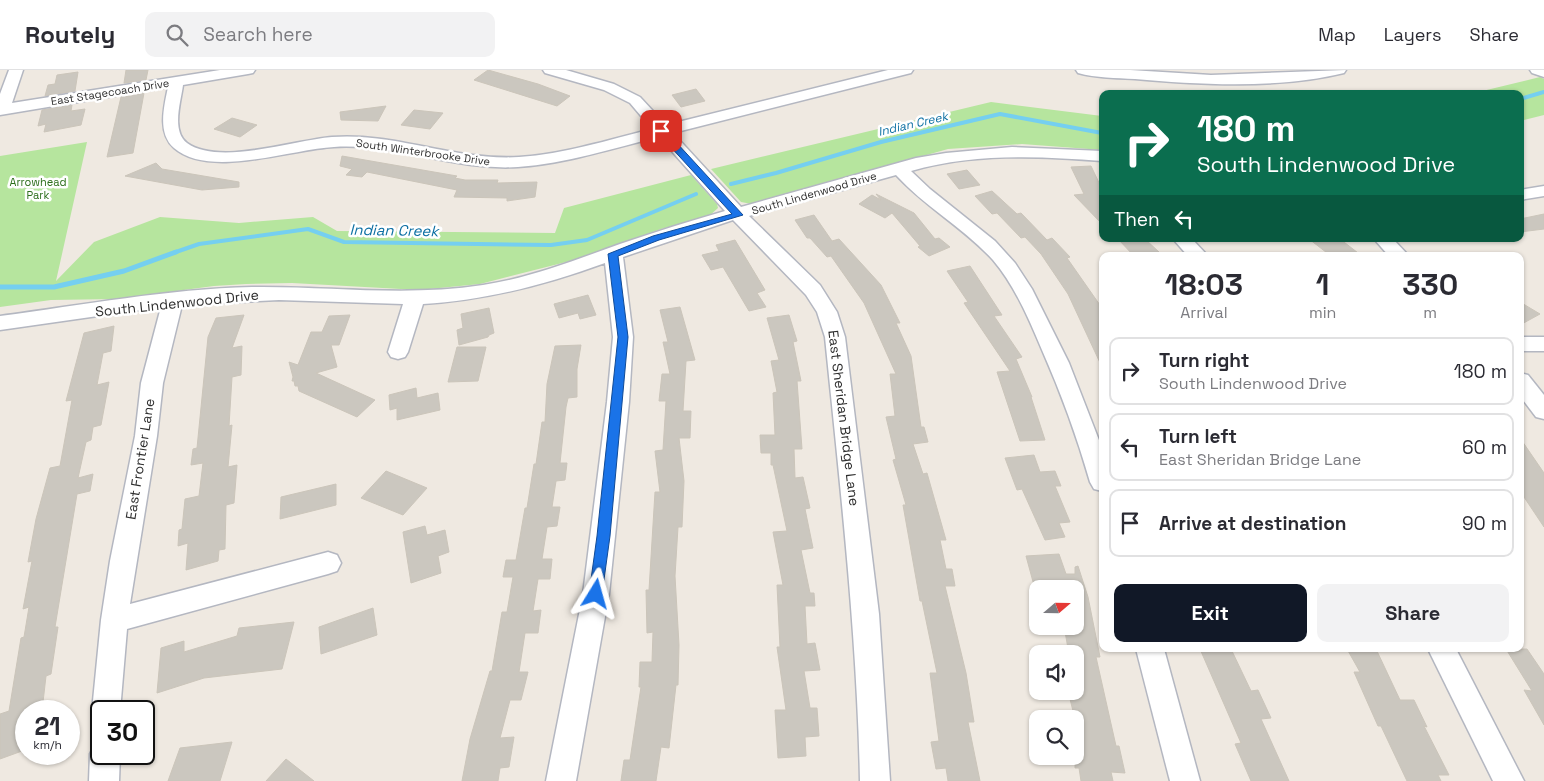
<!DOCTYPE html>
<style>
body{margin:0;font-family:"Space Grotesk",sans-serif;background:#f2f2f3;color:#2b2b33;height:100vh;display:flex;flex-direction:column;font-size:19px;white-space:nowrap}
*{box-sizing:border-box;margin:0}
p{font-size:16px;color:#7c7c81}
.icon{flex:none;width:28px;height:28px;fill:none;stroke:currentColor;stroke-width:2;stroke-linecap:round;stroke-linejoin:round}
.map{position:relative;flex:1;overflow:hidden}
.drawer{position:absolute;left:1099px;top:182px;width:425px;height:400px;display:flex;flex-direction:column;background:#fff;border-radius:10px;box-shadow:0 1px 4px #0004}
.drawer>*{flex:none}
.guide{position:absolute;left:1099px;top:20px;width:425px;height:152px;border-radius:10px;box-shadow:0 1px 4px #0004;background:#0b6e4f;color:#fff;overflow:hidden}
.needle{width:32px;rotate:70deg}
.controls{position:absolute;left:1029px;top:510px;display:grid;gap:10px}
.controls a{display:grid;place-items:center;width:55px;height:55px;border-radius:10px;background:#fff;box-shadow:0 1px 4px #0004;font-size:25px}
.speed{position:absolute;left:15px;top:630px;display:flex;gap:10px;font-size:25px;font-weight:700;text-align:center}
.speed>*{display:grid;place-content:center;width:65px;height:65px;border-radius:50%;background:#fff;box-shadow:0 1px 4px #0004;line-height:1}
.speed small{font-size:12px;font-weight:400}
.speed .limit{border:2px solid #111;border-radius:8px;background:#fff;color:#111}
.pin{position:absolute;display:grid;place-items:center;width:42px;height:42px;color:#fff;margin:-21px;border-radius:10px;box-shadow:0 2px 8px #0006}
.me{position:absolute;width:55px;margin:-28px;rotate:8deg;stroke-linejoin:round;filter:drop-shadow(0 0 4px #0008)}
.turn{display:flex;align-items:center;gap:18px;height:105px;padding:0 15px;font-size:22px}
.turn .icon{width:65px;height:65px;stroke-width:2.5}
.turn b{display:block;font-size:35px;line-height:42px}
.then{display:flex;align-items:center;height:48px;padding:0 15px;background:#0003;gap:10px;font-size:19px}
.eta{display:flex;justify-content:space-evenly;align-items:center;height:85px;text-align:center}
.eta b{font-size:30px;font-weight:800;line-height:35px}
.cta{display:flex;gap:10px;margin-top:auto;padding:10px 15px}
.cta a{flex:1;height:58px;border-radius:10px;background:#111827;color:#fff;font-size:20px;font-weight:800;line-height:58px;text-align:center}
.cta a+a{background:#f2f2f3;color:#2b2b33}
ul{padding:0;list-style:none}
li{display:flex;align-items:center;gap:15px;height:68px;margin:0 10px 8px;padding:0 5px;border:2px solid #e1e1e2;border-radius:10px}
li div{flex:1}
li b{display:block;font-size:19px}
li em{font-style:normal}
header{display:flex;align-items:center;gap:30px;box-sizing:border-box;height:70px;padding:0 25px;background:#fff;border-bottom:1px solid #e1e1e2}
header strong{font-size:24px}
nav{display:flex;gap:28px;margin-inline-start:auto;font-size:18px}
.search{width:350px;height:45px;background:#f2f2f3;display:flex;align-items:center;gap:12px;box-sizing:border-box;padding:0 18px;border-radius:10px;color:#7c7c81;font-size:19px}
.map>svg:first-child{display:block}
</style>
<header>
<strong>Routely</strong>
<div class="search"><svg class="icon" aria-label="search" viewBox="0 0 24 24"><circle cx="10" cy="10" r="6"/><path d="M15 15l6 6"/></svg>Search here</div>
<nav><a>Map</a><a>Layers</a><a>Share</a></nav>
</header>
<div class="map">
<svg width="1544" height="711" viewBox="0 0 1544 711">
<rect width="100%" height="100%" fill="#efe9e1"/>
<g fill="#b6e59e">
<polygon points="1540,7 1544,9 1544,45 1520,51 1520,24 1470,24"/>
<polygon points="991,32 1102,46 1102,80 1022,74 948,79 752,134 741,132 711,99"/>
<polygon points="87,72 56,211 94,172 160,147 239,153 313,147 337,161 555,163 564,138 691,105 717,134 718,138 708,147 661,159 574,190 480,214 419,220 292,213 246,214 214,216 116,229 51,230 0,237 0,86"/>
</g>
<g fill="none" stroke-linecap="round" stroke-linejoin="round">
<g stroke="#75cff0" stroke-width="4">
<polyline points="1520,29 1544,22"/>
<polyline points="731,114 776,103 881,72 1000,44 1102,63"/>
<polyline points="173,183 199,174 308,159 344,172 551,175 587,170 696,124"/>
</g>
<polyline stroke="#75cff0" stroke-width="5" points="0,217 54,217 124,201 176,182"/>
</g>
<g fill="#cbc7bf" stroke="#cbc5ba">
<polygon points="126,0 148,0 146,10 124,13"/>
<polygon points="488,0 538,14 570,26 557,36 474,10"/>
<polygon points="78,2 75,21 45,26 48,15 55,14 57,5"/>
<polygon points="696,19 705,31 681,37 672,25"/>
<polygon points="144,23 133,83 107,87 121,27"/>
<polygon points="72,35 71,41 85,39 81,55 44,62 46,54 38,56 42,40"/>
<polygon points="386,36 378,51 341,50 340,42"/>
<polygon points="414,40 443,43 430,59 401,55"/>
<polygon points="232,48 257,55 240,67 214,59"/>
<polygon points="342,86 457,106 455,108 465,110 498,110 497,113 537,112 535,127 507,131 507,128 454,127 457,120 367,102 362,107 346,105 352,99 340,96"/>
<polygon points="156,93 162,99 239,112 239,117 202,120 125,106"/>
<polygon points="1091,96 1102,119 1102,154 1074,125 1084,124 1071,97"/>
<polygon points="967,100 980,115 959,119 947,104"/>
<polygon points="992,121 1017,144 1021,143 1047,170 1052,168 1070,187 1067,188 1102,238 1102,297 1068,224 1041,184 1025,167 1021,168 997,143 992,144 975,126"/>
<polygon points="876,124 914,143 935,169 939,168 950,177 929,186 918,177 920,176 892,143 885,148 859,134 872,125 881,130"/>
<polygon points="1544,144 1544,159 1520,162 1520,149"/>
<polygon points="814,145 832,171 839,169 881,215 900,253 896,253 911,286 921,357 924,357 928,372 913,374 923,404 927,403 946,470 940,470 946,499 952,499 955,516 945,516 966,603 974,652 968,652 980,711 948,711 946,698 936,699 931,672 939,671 930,603 937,603 922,531 920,531 903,435 906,435 893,390 896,389 886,347 895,346 890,304 896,304 864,233 831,186 827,187 810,168 807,168 795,150"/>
<polygon points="1118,169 1145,169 1159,182 1134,186"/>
<polygon points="1309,169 1340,169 1362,186 1331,186"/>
<polygon points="735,170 765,220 757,223 766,237 749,241 723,197 711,200 702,185 719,181 716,175"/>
<polygon points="970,196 1002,245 994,246 1022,287 1016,289 1032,327 1031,327 1045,370 1020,371 997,302 1010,301 964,233 968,232 947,201"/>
<polygon points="588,225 596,245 580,249 578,243 559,248 554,234"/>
<polygon points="1520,232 1540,244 1520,255"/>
<polygon points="680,237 695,290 686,291 683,341 691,341 690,368 679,368 684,411 682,457 678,457 675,506 679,575 678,615 676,615 669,678 661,677 656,711 621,711 624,690 630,690 641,617 639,617 640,592 652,592 653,562 647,563 646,520 649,520 655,422 660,422 655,381 663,380 666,331 659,331 662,304 670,304 663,272 668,272 660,240"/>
<polygon points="489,238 494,263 489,265 488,267 459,275 457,260 463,258 461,244"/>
<polygon points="244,245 232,278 242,276 241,305 232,307 229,356 232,355 228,397 237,395 234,433 226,435 225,479 219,480 218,491 186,500 188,473 178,476 179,460 182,459 185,429 199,426 203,393 191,395 193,379 197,378 208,267 216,248"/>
<polygon points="350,245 339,275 331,275 337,297 316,303 375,330 357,347 299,321 298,316 295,316 294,311 292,311 293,307 289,292 298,295 311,262 322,262 329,246"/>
<polygon points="789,245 797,271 793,272 801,311 797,311 802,379 794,379 795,408 803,407 810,438 805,439 813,478 801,480 810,523 814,523 815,536 805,536 807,574 815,573 820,600 804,601 810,638 817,638 819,666 805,667 806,686 778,688 775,640 786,640 777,577 780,577 777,515 783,515 773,462 787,461 773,395 771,395 771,383 761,383 760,365 775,365 773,323 777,322 771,291 779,290 767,248"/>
<polygon points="114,256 111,281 103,283 97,315 109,312 101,355 93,357 91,370 86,372 78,408 93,404 90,421 77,424 55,557 58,557 51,604 46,606 42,641 26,641 22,681 0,689 0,644 9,641 21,568 24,567 29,537 23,539 32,491 28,492 36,449 50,398 60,396 72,330 66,331 84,263"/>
<polygon points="581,275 577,299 577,327 568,328 566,337 560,393 567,393 565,410 556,411 552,437 560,437 557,456 547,457 542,489 552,489 550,509 538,509 533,541 541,540 538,563 525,563 519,602 528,602 521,630 510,630 500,668 514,667 509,697 500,698 498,711 462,711 470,669 490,601 492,601 502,542 507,542 513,507 503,507 506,490 516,490 525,438 527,438 534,394 536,394 542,352 545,352 547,314 555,276"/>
<polygon points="457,277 486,277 478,311 448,312"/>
<polygon points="416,318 417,328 438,323 440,340 397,350 397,338 390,340 389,325"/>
<polygon points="1520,368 1544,403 1544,457 1520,421"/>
<polygon points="1034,385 1040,402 1055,401 1061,416 1055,416 1070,452 1059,453 1065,467 1045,470 1022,419 1017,420 1005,388"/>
<polygon points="386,401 427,418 403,445 361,428"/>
<polygon points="336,414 336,435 280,449 281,427"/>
<polygon points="425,456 427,465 445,460 449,482 438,486 441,503 411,513 403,462"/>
<polygon points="1059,484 1066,504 1075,504 1075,497 1078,496 1088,527 1100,587 1096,587 1116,676 1119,676 1125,703 1111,702 1113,711 1081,711 1079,698 1075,698 1075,649 1068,621 1075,621 1075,584 1069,584 1064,556 1075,556 1075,519 1035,519 1026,486"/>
<polygon points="373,538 377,565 321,584 319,557"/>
<polygon points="294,552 282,599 204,608 157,623 161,578 184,571 184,582 237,566 239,558"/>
<polygon points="1200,579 1231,579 1251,621 1258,620 1271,648 1261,649 1289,711 1251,711 1235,674 1241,673"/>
<polygon points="1347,579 1376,579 1400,630 1414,630 1427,657 1424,656 1449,705 1438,705 1441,711 1407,711 1381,656 1378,656 1354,602 1360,602"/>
<polygon points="1506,579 1527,579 1544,604 1544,655 1524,620 1532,621"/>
<polygon points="232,672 220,711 168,711 180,678"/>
<polygon points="286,689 314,711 266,711"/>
</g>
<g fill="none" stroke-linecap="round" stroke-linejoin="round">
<defs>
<g id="minor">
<path d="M9,0H23L12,33L220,0H255L253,3L248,4L183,15C181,31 171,61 187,73C219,96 294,70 332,67C395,62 456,91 519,87C564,84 608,70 652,59L630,33L604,20L545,3L543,0H566L614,14L640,27L666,55L888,0H913L911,3L673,63L741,137L916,88L946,83L1012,77L1102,81V91C1039,86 973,83 911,101L930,119L995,171L1015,193L1032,219L1069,293L1102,378V421L1094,419L1090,412C1077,367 1061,323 1042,280C1029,249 1015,216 993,190C964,158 925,137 896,105L749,146L820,215L837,242L845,267L879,544L890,711H860C857,562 840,415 825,267L817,242L806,225L733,150L623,187L633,267L629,332L609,524L576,711H546L583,524L607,332L613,267L605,193C545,215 487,230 423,234L408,282L405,287L398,289L391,287L388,282L403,234L279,230L182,235L163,313L157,366L130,534L328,482L337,485L341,493L337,501L328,504L127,559L120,641H101V653L96,651L92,641L101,550L110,491L135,366L141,313L161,237L0,260V246C84,235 167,219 252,217C329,216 406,227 483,215C530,208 575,190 620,174C655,162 690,151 725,141L659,67C613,78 566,94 518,97C456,101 396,73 334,77C292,79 209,109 174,78C157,63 164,37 168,17L0,45V24Z"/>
<path d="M1076,0H1130L1211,5L1346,0L1344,3C1279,19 1201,15 1135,9C1116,8 1096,8 1078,3Z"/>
<polygon points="1530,0 1544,0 1544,7 1532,3"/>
<polygon points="1544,116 1544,126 1520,130 1520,120"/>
<polygon points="1173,169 1192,169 1208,186 1188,186"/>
<polygon points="1374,169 1393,169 1409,186 1389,186"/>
<rect x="1520" y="267" width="24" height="14"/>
<polygon points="1520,303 1528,305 1544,325 1544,349 1536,347 1520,326"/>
<polygon points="1136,579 1164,579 1200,711 1170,711"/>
<polygon points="1428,579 1456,579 1524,711 1493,711"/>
<polygon points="101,671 101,684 120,684 119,711 89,711 90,684 95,674"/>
</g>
</defs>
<use href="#minor" stroke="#b4b7c1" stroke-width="3"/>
<use href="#minor" fill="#fff" fill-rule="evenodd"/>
</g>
<polygon fill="#1a73e8" stroke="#114b97" points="658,59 664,59 743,145 659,170 618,186 628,267 610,466 602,524 600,529 596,530 591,529 589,524 597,466 618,267 608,184 653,166 732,144 658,63"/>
<g text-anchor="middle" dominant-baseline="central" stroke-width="5" stroke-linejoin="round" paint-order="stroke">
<g font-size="11" fill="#2e2e2e" stroke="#fff">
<text transform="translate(110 22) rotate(-9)">East Stagecoach Drive</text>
<text transform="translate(423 82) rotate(8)">South Winterbrooke Drive</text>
<text transform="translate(814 123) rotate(-16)">South Lindenwood Drive</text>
</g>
<g font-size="11" fill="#2c6e1b" stroke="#fff">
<text x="38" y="112">Arrowhead<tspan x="38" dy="13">Park</tspan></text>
</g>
<g font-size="12" font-style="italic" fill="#0d6fa3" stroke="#fff">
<text transform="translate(913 54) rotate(-13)">Indian Creek</text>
</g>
<g font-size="14" fill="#2e2e2e" stroke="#fff">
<text transform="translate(177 233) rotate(-6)">South Lindenwood Drive</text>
<text transform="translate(844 348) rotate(83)">East Sheridan Bridge Lane</text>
<text transform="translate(140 389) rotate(-81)">East Frontier Lane</text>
</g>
<g font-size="15" font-style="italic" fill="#0d6fa3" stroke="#fff">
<text transform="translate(394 160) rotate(1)">Indian Creek</text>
</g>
</g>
</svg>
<div class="controls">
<a><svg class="needle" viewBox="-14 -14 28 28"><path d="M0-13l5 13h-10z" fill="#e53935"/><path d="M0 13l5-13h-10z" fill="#7c7c81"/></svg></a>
<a><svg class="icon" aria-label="sound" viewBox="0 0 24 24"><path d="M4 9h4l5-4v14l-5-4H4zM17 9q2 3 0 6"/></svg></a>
<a><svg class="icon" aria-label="search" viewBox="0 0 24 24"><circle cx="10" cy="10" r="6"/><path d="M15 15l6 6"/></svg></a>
</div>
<div class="speed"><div>21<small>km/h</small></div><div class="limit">30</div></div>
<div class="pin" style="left:661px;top:61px;background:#d93025"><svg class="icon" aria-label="arrive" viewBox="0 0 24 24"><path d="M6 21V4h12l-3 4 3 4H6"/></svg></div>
<svg class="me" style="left:596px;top:524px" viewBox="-20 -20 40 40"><path d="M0-17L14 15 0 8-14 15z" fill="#1a73e8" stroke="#fff" stroke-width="4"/></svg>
<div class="guide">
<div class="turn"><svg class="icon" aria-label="right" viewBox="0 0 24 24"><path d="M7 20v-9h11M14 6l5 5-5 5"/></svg><div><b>180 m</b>South Lindenwood Drive</div></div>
<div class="then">Then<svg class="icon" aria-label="left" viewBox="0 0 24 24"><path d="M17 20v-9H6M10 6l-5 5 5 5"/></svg></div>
</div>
<section class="drawer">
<div class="eta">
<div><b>18:03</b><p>Arrival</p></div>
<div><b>1</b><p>min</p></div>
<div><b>330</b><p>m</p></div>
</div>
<ul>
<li><svg class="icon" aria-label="right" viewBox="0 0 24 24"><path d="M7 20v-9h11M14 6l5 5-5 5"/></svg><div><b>Turn right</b><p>South Lindenwood Drive</p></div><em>180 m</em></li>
<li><svg class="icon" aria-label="left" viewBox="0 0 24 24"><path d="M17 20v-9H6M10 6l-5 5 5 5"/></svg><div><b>Turn left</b><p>East Sheridan Bridge Lane</p></div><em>60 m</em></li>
<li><svg class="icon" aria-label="arrive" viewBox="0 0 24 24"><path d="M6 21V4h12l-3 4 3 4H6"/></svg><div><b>Arrive at destination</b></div><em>90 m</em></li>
</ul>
<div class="cta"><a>Exit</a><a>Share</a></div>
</section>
</div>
